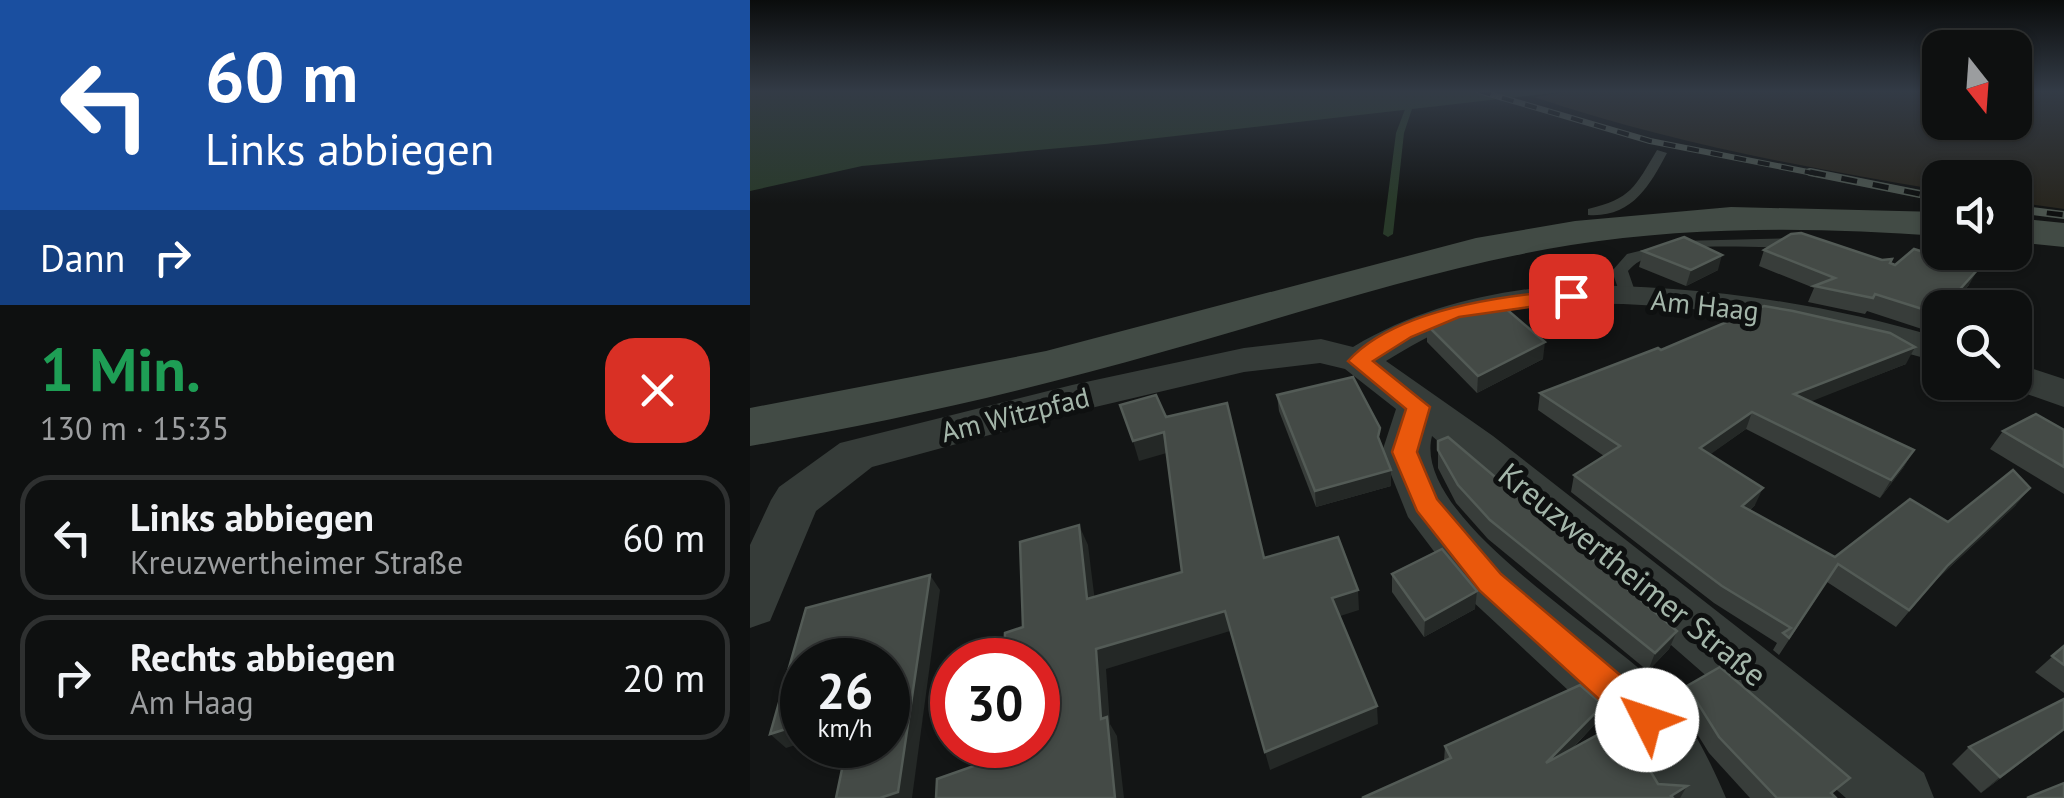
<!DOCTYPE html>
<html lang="de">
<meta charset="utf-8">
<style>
body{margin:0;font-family:"PT Sans",sans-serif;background:#1c1e1e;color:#f1f3f6;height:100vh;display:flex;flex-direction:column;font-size:38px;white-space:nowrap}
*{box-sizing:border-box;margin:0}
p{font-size:32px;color:#9b9d9f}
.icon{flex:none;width:55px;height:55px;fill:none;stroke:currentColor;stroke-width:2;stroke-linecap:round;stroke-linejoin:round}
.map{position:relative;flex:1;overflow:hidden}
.sheet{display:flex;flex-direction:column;background:#0e1010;width:750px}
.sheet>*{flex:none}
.banner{background:#1a4fa0;color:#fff;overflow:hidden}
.needle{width:65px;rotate:163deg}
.buttons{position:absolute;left:1172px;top:30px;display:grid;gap:20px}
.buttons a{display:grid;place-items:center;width:110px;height:110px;border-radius:20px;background:#0e1010;box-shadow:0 2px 8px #0004,0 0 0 2px #2e3030;font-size:50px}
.speed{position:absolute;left:30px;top:638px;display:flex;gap:20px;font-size:50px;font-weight:700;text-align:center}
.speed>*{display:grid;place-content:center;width:130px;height:130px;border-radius:50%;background:#0e1010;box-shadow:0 2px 8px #0004,0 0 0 2px #2e3030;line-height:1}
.speed small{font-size:25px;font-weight:400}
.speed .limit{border:15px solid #d22;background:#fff;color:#111}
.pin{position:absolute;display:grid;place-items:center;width:85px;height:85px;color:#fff;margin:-42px;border-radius:20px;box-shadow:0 5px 15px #0006}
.me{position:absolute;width:110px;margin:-55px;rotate:311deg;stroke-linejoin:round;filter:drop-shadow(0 0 8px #0008)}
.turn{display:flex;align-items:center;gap:35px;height:210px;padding:0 40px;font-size:45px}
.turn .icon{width:130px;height:130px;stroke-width:2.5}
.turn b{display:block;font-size:70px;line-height:85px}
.then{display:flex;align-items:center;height:95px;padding:0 40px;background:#0003;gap:20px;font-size:38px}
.round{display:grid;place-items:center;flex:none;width:105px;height:105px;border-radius:30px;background:#1c1e1e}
.head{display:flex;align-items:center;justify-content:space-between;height:170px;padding:0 40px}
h1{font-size:60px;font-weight:700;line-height:75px;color:#1e9e55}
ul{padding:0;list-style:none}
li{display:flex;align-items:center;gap:30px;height:125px;margin:0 20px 15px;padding:0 20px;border:5px solid #2e3030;border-radius:30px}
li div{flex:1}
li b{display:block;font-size:38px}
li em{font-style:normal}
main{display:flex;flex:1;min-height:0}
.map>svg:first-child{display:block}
</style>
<main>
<section class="sheet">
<div class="banner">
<div class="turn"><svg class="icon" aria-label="left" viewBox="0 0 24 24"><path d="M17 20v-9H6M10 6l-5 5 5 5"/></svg><div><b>60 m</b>Links abbiegen</div></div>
<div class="then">Dann<svg class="icon" aria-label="right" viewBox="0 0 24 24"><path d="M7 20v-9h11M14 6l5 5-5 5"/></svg></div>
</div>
<div class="head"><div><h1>1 Min.</h1><p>130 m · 15:35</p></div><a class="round" style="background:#d93025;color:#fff"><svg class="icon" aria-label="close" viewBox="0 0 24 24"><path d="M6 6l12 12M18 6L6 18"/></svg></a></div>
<ul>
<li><svg class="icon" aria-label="left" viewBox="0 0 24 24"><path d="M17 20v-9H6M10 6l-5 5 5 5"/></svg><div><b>Links abbiegen</b><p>Kreuzwertheimer Straße</p></div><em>60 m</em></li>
<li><svg class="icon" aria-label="right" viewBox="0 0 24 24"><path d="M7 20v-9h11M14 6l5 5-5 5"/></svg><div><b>Rechts abbiegen</b><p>Am Haag</p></div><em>20 m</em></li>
</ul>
</section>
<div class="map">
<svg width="1314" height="798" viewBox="0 0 1314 798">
<rect width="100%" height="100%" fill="#131515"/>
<path fill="#28261f" d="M821,91H1190V122H1265V91H1314V209L1265,202V178H1190V190C1052,167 917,142 784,97Z"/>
<polygon fill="#293a2a" points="0,91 821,91 355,144 112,166 0,191"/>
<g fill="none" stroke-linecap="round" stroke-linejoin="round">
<polygon fill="#293a2a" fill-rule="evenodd" points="662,91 668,91 654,133 643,234 638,237 633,234 646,133"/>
<g fill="#363c39" fill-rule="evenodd">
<path d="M907,150L917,153C899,187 881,218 838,215V209C881,199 885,187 907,150Z"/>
<path d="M1052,238L1057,239V245C1010,253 910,233 878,271L887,297L879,302L871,297L862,271L877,254L930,241Z"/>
</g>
<g fill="#363c39" fill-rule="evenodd">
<path d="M815,285C943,285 1067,301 1190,338V362C1153,353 1117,340 1080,332C971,308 818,287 710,323C684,332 659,347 636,361L743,436L1174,773L1184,798H1096L682,436C660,521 873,641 920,698C943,726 962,765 976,798H903L874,742L720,599L658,517L632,452L646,409L595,369L570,363L494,372L324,412L122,467L66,511L20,621L0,628V545L21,500L29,487L90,443L322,385L494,348L571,339L603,347C671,307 737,292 815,285Z"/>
<polygon points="1265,363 1314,379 1314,407 1251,385 1265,382"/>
</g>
<g fill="#424b45" fill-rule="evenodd">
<path d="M981,207L1190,212V236C1067,227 943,226 821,245C681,268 548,314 412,352C276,391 139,422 0,446V408L296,351L726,238L825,221Z"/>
<polygon points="1265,218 1314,223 1314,247 1265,242"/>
</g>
<defs>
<polyline id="rail-far1" points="729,91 900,141 1073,175"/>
<g id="rail">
<polyline points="1060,172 1190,198"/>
<polyline points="1265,209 1314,215"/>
</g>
</defs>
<use href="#rail-far1" stroke="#4b544e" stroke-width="6"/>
<use href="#rail" stroke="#4b544e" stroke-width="8"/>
<use href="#rail-far1" stroke="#0e1010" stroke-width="4" stroke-dasharray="12" stroke-linecap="butt"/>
<use href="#rail" stroke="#0e1010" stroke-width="5" stroke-dasharray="16" stroke-linecap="butt"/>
</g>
<g fill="#383d3a">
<polygon points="1014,250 1140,263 1219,285 1199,308 1190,308 1190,318 1178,331 1117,311 1115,314 1058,302 1064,288 1009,266"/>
<polygon points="893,251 968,270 936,286 889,267"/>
<polygon points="677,325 793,359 727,393 677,342"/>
<polygon points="911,350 1156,364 1060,401 1164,450 1153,468 1130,498 996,429 960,454 1005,505 1000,510 1085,557 1198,522 1266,505 1184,582 1146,627 1077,582 1029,655 1023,650 1027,643 964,603 821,492 824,475 854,456 788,410 790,393"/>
<polygon points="527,395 631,444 641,486 566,507 529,411"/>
<polygon points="1314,430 1314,494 1240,449 1253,431"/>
<polygon points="688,441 927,631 919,649 898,671 738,539 706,503 688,468"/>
<polygon points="642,574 725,609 674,637 642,592"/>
<polygon points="1314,646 1314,693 1285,672"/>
<polygon points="937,686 1086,798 1000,798 959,753 928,703"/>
<polygon points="853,705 847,722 821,750 908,784 937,786 930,798 612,798 694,761 695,746"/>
<polygon points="1314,730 1231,793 1202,764 1219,747"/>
</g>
<g fill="#242826">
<polygon points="972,255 968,270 936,286 941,270"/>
<polygon points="1228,269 1219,285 1199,308 1193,308"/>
<polygon points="1190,311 1190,318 1178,331 1188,314"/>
<polygon points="795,342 793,359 727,393 728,376"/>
<polygon points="1165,347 1156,364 1037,411 1044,394"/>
<polygon points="1002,412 996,429 944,466 950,448"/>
<polygon points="414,432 420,452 389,461 383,441"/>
<polygon points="1164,450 1153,468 1130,498 1141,480"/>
<polygon points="641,470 641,486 566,507 565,491"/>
<polygon points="1013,488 1005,505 984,523 992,506"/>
<polygon points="1280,488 1266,505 1184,582 1146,627 1198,565"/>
<polygon points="329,525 338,545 347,618 337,599"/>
<polygon points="180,575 190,590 162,798 130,798"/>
<polygon points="608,590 609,610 584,618 582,598"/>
<polygon points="727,591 725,609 674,637 675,620"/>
<polygon points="475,611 480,631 356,669 360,724 367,736 374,798 365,798 351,719 346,649"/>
<polygon points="927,631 919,649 898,671 905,653"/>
<polygon points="853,705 847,722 792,780 796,763"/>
<polygon points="627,706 628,724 520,770 515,752"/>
<polygon points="52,724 52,743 36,748 20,734"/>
<polygon points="1314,729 1314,730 1231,793 1250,777"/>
<polygon points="937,786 930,798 920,798 921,796"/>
</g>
<g fill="#444a46" stroke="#535b56" stroke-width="2.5">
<polygon points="1051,233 1132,260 1142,259 1140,263 1145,265 1164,249 1228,269 1193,308 1190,308 1190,311 1188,314 1125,294 1123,298 1064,286 1085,278 1014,250 1041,234"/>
<polygon points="934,237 972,255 941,270 893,251"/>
<polygon points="747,301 795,342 728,376 677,325"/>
<polygon points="1014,306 1043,311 1140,333 1165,347 1044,394 1164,450 1141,480 1002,412 950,448 1013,488 992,506 1085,557 1160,499 1198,522 1263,470 1280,488 1198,565 1159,610 1088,564 1039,638 1033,633 1041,628 972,586 824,475 870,446 790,393 908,348 911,350"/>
<polygon points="603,377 630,428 628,437 641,470 565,491 527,395"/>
<polygon points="406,395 416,417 477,403 514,558 588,537 608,590 582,598 627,706 515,752 475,611 346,649 351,719 357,717 365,798 186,798 187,779 252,756 252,745 288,745 288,660 254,660 255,633 273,627 270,542 329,525 337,599 432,572 414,432 383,441 370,405"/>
<polygon points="1286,414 1314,430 1314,467 1253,431"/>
<polygon points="698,437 927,631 905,653 740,520 708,485 688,450 688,441"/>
<polygon points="692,549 727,591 675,620 642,574"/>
<polygon points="180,575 148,792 130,798 86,798 97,745 138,745 138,660 52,660 52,724 20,734 56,608"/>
<polygon points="1314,646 1314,665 1302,656"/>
<polygon points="970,667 1100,778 1081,793 1086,798 1027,798 969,737 937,686"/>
<polygon points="830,685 853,705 796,763 871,722 908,784 937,786 921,796 923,798 612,798 701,758 695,746"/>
<polygon points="1314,699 1314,729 1250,777 1219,747"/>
<polygon points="1314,783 1314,798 1277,798"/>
</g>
<linearGradient id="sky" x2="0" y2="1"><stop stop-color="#0a0c0c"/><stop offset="0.45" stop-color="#333b46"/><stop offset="1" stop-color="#333b46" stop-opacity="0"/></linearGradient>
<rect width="1314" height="203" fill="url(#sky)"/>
<path fill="#ea580c" stroke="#983908" stroke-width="2.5" d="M821,290L828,291V300L709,317L661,337L623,361L680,407L667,452L687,499L751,574L909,708L914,720L909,732L897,737L885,732L730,591L667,511L642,452L656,409L598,361C645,309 755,295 821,290Z"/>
<g text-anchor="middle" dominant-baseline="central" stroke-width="10" stroke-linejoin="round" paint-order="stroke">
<g font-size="28" fill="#a4b6aa" stroke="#0e1010">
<text transform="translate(955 305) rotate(6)">Am Haag</text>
<text transform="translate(265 414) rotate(-14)">Am Witzpfad</text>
</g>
<g font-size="32" fill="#a4b6aa" stroke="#0e1010">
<text transform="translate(883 574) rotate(39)">Kreuzwertheimer Straße</text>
</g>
</g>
</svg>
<div class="buttons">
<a><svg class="needle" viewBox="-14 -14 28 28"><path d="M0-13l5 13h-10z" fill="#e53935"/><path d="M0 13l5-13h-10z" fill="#9b9d9f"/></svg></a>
<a><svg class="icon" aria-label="sound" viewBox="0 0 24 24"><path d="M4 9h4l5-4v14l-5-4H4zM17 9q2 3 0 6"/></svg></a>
<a><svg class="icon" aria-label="search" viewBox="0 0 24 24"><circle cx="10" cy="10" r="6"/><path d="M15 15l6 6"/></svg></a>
</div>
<div class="speed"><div>26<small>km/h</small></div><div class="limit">30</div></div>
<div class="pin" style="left:821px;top:296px;background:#d93025"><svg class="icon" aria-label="arrive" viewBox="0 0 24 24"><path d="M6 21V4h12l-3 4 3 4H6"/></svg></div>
<svg class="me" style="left:897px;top:720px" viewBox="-20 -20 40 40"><circle r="19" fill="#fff"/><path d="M0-13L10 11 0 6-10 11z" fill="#ea580c"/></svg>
</div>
</main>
